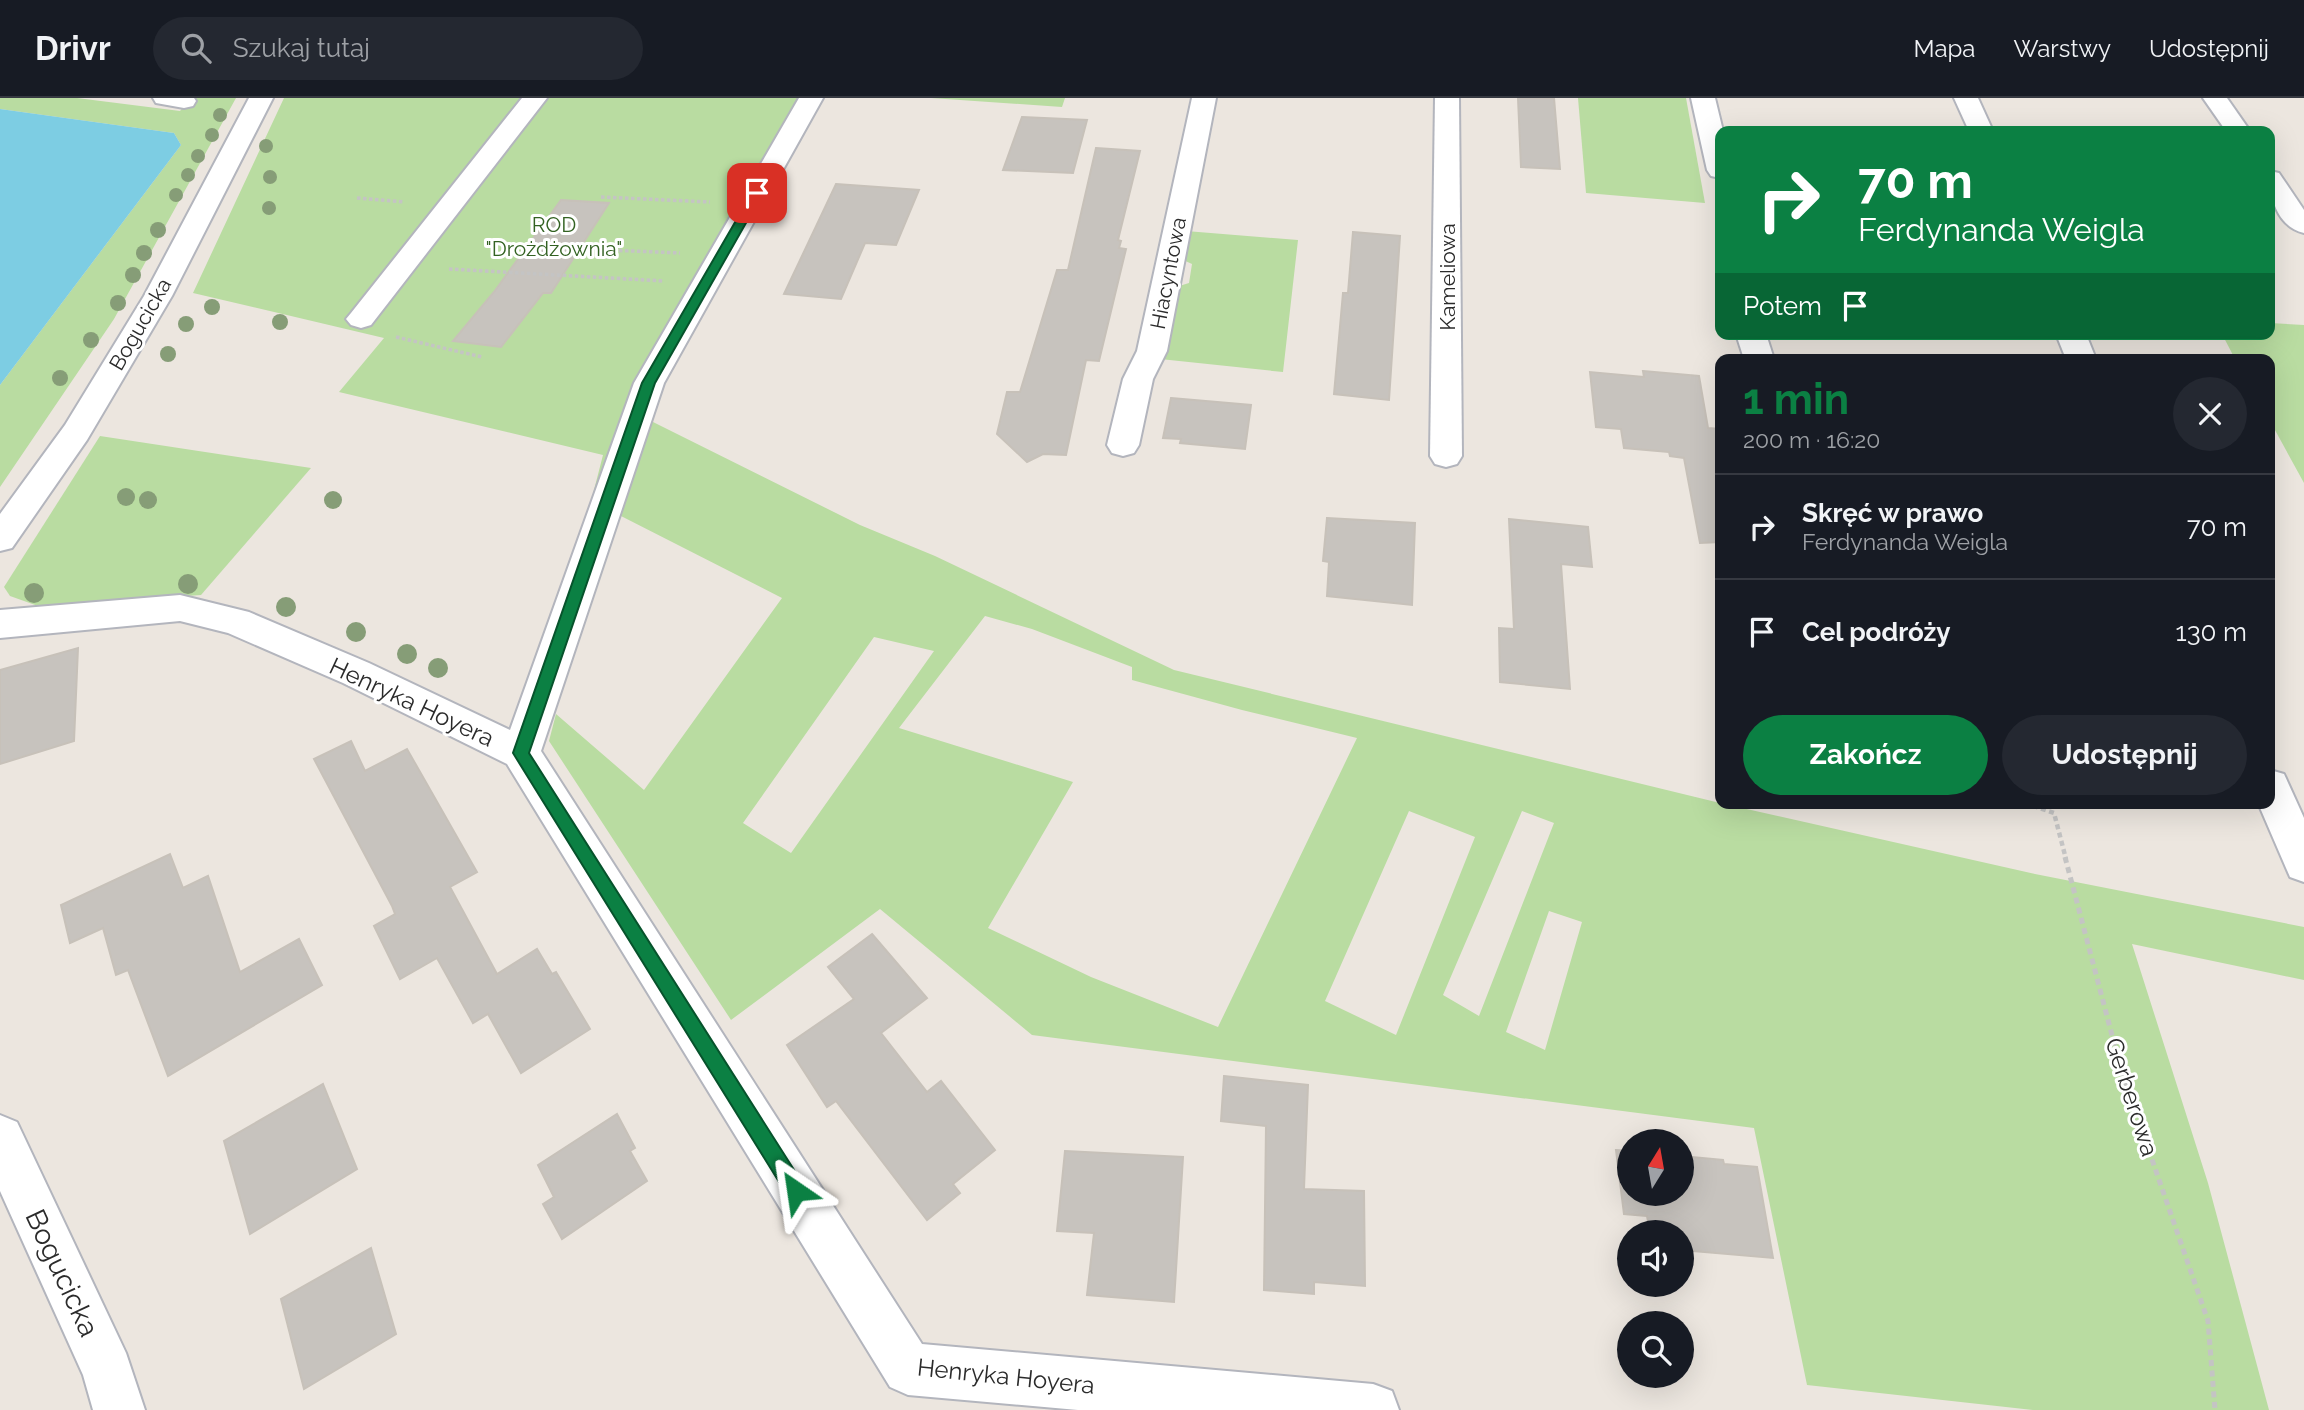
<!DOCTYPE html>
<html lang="pl">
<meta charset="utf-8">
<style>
body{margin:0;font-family:Raleway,sans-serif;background:#242831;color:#f1f3f6;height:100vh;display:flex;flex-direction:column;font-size:26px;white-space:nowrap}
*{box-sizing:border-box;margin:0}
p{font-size:23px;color:#9ea1a6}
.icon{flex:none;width:38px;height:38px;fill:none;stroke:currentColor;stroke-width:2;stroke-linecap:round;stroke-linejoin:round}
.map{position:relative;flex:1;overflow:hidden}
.side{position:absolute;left:1715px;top:256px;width:560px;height:455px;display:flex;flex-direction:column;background:#171b24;border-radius:14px;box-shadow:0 7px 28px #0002}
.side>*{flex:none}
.guide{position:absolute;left:1715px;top:28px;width:560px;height:214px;border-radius:14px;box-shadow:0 7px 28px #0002;background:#0b8043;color:#fff;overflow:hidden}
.needle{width:46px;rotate:11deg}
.tools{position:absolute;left:1617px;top:1031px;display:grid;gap:14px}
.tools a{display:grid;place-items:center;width:77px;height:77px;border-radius:50%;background:#171b24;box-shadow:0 7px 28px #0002;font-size:35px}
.pin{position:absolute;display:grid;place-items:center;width:60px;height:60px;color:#fff;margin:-30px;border-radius:14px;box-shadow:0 4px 10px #0006}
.me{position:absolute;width:77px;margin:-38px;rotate:328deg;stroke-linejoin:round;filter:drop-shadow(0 0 5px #0008)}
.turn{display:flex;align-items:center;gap:24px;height:147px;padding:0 28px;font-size:32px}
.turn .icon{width:91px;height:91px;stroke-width:2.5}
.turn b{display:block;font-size:49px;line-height:60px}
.then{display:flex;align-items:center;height:66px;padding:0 28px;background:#0003;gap:14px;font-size:26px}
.round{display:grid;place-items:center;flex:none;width:74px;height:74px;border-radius:37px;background:#242831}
.headline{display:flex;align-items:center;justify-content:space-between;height:119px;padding:0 28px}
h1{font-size:42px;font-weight:700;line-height:52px;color:#0b8043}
.button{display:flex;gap:14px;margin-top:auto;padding:14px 28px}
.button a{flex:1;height:80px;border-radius:42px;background:#0b8043;color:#fff;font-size:28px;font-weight:700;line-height:80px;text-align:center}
.button a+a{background:#242831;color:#f1f3f6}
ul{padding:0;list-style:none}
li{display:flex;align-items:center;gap:21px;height:105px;padding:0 28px;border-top:2px solid #363941}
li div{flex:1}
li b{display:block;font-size:26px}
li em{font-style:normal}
header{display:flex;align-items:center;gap:42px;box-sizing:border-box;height:98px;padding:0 35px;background:#171b24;border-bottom:2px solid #363941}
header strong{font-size:33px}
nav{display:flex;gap:38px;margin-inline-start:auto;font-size:24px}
.search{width:490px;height:63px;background:#242831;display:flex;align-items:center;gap:18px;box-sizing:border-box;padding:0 24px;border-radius:38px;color:#9ea1a6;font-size:26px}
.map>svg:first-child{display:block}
</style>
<header>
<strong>Drivr</strong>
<div class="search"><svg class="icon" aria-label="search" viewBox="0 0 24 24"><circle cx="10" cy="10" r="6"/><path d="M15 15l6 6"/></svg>Szukaj tutaj</div>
<nav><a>Mapa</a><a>Warstwy</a><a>Udostępnij</a></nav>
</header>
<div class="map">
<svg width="2304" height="1312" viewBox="0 0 2304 1312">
<rect width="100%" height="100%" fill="#ece6df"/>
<g fill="#b9dca1" fill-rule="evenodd">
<polygon points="0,0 77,0 180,13 191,0 236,0 114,221 0,389 0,287 181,47 174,35 0,11"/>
<polygon points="284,0 803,0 576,462 603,357 339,294 384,240 193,195"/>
<polygon points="931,0 1065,0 1062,9"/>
<polygon points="1578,0 1686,0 1705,105 1586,95"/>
<polygon points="1186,133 1298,142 1283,274 1160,261 1176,189 1189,185 1192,166 1181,161"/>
<polygon points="2270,225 2304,227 2304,385 2270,323 2270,261 2235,261 2222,236 2270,236"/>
<path d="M649,322L860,427L935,458L1174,572L1720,705L2035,776L2304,829V882L2132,846L2208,1085L2269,1312H2033L1807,1287L1754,1030L1032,937L880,811L731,922L549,643L556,616L644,692L782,500L619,417ZM985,518L1032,531L1132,569V582L1242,612L1357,640L1218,929L1091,879L988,830L1073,684L899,630ZM874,539L934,553L791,755L743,725ZM1409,713L1475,739L1396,937L1325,903ZM1522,713L1554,725L1479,918L1443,897ZM1549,813L1582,824L1545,952L1506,934Z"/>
<polygon points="100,338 311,370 201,497 38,508 10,498 4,489"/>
</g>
<polygon fill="#7dcde3" points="0,11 174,35 181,47 0,287"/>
<g fill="#c7c3be" stroke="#c7c1b9" stroke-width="2">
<polygon points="1518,0 1554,0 1560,71 1521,69"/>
<polygon points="1022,19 1087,22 1073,75 1003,72"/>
<polygon points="1096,50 1140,53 1118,142 1121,143 1119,150 1126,151 1099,263 1086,262 1066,357 1043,356 1027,364 997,336 1007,294 1020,294 1057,172 1068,172"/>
<polygon points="836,86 919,92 896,147 865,145 841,201 784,196"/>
<polygon points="561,102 609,105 551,195 543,195 501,249 453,243 494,194"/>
<polygon points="1353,134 1400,138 1389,302 1334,296 1343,195 1348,195"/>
<polygon points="1643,273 1699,278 1708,330 1720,331 1720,444 1700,445 1684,360 1670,358 1669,354 1624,350 1621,331 1596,329 1590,274 1644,279"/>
<polygon points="1171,300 1251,307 1245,351 1180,345 1181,341 1163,340"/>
<polygon points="1327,420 1415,425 1412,507 1327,498 1329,464 1323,463"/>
<polygon points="1509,421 1588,429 1592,469 1561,466 1570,591 1500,584 1499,530 1514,531"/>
<polygon points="78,550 74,643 0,666 0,572"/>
<polygon points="351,643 365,673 407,651 477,774 450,789 497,876 537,851 552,876 556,874 590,931 521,975 488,916 473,925 437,860 400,881 374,828 395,816 392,808 314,661"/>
<polygon points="170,756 183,790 208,778 240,874 299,841 322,887 168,978 128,872 116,877 103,830 70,845 61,807"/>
<polygon points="872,836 927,900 881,935 927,994 941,983 995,1052 953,1086 960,1095 927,1122 836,1003 827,1009 787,947 854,901 828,869"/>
<polygon points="1224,978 1308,987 1304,1091 1364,1093 1365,1188 1314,1184 1314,1196 1264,1192 1266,1028 1221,1023"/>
<polygon points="323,986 357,1071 250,1136 224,1043"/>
<polygon points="617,1016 635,1050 630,1053 647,1083 562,1141 543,1106 554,1099 538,1067"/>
<polygon points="1616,1052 1629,1053 1629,1096 1682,1096 1682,1058 1723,1062 1724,1066 1757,1069 1773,1160 1682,1152 1682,1134 1650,1134 1647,1118 1624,1116"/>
<polygon points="1065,1053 1183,1059 1174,1204 1087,1197 1094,1135 1057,1133"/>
<polygon points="371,1150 396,1236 304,1291 281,1201"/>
</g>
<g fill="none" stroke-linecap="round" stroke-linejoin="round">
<defs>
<g id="minor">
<polygon points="153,0 194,0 196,3 193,8 184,10 156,5"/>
<polygon points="249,0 273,0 172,198 87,342 12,450 0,453 0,416 65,327 144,198"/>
<polygon points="522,0 547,0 371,227 361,230 351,227 346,221 351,215"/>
<polygon points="799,0 823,0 664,285 541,653 922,1246 1373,1286 1392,1293 1399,1312 1078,1312 908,1297 890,1289 507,666 343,585 228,535 180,523 0,540 0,512 180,497 249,514 369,565 510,632 634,285"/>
<polygon points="1192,0 1216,0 1167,253 1153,281 1139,347 1134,355 1123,358 1112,355 1107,347 1123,281 1137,253"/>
<polygon points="1435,0 1459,0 1462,358 1457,366 1446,369 1435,366 1430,358"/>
<polygon points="1691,0 1715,0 1723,33 1720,33 1720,80 1711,78 1707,72"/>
<polygon points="1954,0 1978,0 1993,33 1969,33"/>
<polygon points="2203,0 2227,0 2250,33 2226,33"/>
<path d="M2270,73L2279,75L2304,112V135C2276,128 2269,98 2270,73Z"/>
<polygon points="1736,236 1766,236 1774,261 1744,261"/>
<polygon points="2056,236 2086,236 2096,261 2066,261"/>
<polygon points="2270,672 2284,676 2304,720 2304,784 2290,779 2258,705 2270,705"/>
<polygon points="0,1017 17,1024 126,1255 145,1312 93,1312 83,1277 0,1093"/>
</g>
</defs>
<use href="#minor" stroke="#b3b5bd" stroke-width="4"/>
<g stroke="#c4c4c4" stroke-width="3.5" stroke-dasharray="3.5 2.5" stroke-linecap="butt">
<polyline points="601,99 710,104"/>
<polyline points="357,100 404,104"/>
<polyline points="583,151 680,155"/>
<polyline points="449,171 664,183"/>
<polyline points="396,239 482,259"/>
</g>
<polyline stroke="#c4c4c4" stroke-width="4.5" stroke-dasharray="5 3.5" stroke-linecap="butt" points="2025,705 2054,715 2066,761"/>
<polyline stroke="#c4c4c4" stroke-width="5" stroke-dasharray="6 4.5" stroke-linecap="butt" points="2065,759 2122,975 2208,1223 2215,1312"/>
<use href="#minor" fill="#fff" fill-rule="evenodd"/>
</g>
<g fill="#869d77">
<circle cx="220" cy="17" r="7"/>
<circle cx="212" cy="37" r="7"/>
<circle cx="266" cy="48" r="7"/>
<circle cx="198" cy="58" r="7"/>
<circle cx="188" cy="77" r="7"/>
<circle cx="270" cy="79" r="7"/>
<circle cx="176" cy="97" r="7"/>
<circle cx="269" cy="110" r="7"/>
<circle cx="158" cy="132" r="8"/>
<circle cx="144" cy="155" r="8"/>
<circle cx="133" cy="177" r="8"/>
<circle cx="118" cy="205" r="8"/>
<circle cx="212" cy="209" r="8"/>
<circle cx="280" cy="224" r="8"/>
<circle cx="186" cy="226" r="8"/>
<circle cx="91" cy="242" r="8"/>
<circle cx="168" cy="256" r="8"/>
<circle cx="60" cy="280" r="8"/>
<circle cx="126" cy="399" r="9"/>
<circle cx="148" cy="402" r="9"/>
<circle cx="333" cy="402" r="9"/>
<circle cx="188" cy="486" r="10"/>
<circle cx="34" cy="495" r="10"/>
<circle cx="286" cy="509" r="10"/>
<circle cx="356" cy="534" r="10"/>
<circle cx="407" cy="556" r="10"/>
<circle cx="438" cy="570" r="10"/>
</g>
<polygon fill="#0b8043" stroke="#07532c" stroke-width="2" points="757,92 763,95 655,285 529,655 803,1086 806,1093 803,1100 796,1103 789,1100 513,655 642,285 752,95"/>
<g text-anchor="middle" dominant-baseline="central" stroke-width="6" stroke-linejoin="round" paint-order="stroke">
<g font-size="21" fill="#336222" stroke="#fff">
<text x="554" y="126">ROD<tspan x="554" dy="24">"Drożdżownia"</tspan></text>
</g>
<g font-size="21" fill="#2b2b2b" stroke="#fff">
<text transform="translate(1168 175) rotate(-79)">Hiacyntowa</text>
<text transform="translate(1447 179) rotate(-90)">Kameliowa</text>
<text transform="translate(140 226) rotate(-60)">Bogucicka</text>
</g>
<g font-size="24" fill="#2b2b2b" stroke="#fff">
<text transform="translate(412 604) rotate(25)">Henryka Hoyera</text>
<text transform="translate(2132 999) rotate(72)">Gerberowa</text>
<text transform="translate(1006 1278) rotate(6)">Henryka Hoyera</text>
</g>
<g font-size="28" fill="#2b2b2b" stroke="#fff">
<text transform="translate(62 1175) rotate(65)">Bogucicka</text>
</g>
</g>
</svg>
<div class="tools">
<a><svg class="needle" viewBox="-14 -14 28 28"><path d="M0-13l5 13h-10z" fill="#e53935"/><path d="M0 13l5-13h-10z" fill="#9ea1a6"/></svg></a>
<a><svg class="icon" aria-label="sound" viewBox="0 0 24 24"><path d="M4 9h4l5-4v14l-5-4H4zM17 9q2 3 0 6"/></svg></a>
<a><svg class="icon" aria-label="search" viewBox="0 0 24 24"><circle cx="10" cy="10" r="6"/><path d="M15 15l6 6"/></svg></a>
</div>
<div class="pin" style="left:757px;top:95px;background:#d93025"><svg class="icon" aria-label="arrive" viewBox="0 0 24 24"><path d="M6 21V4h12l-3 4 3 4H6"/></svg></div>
<svg class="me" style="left:796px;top:1093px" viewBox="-20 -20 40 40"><path d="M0-17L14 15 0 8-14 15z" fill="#0b8043" stroke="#fff" stroke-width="4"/></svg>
<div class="guide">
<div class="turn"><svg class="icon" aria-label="right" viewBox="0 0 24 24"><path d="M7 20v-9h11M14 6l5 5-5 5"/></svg><div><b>70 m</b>Ferdynanda Weigla</div></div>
<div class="then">Potem<svg class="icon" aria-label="arrive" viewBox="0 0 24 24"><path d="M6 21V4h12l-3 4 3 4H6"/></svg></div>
</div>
<section class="side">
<div class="headline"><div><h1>1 min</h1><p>200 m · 16:20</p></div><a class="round"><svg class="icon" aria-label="close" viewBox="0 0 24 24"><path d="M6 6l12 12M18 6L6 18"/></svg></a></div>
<ul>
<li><svg class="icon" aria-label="right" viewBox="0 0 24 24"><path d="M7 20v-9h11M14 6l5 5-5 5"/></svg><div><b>Skręć w prawo</b><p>Ferdynanda Weigla</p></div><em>70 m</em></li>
<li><svg class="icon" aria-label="arrive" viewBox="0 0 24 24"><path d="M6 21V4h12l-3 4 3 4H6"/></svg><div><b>Cel podróży</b></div><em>130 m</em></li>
</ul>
<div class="button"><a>Zakończ</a><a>Udostępnij</a></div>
</section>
</div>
